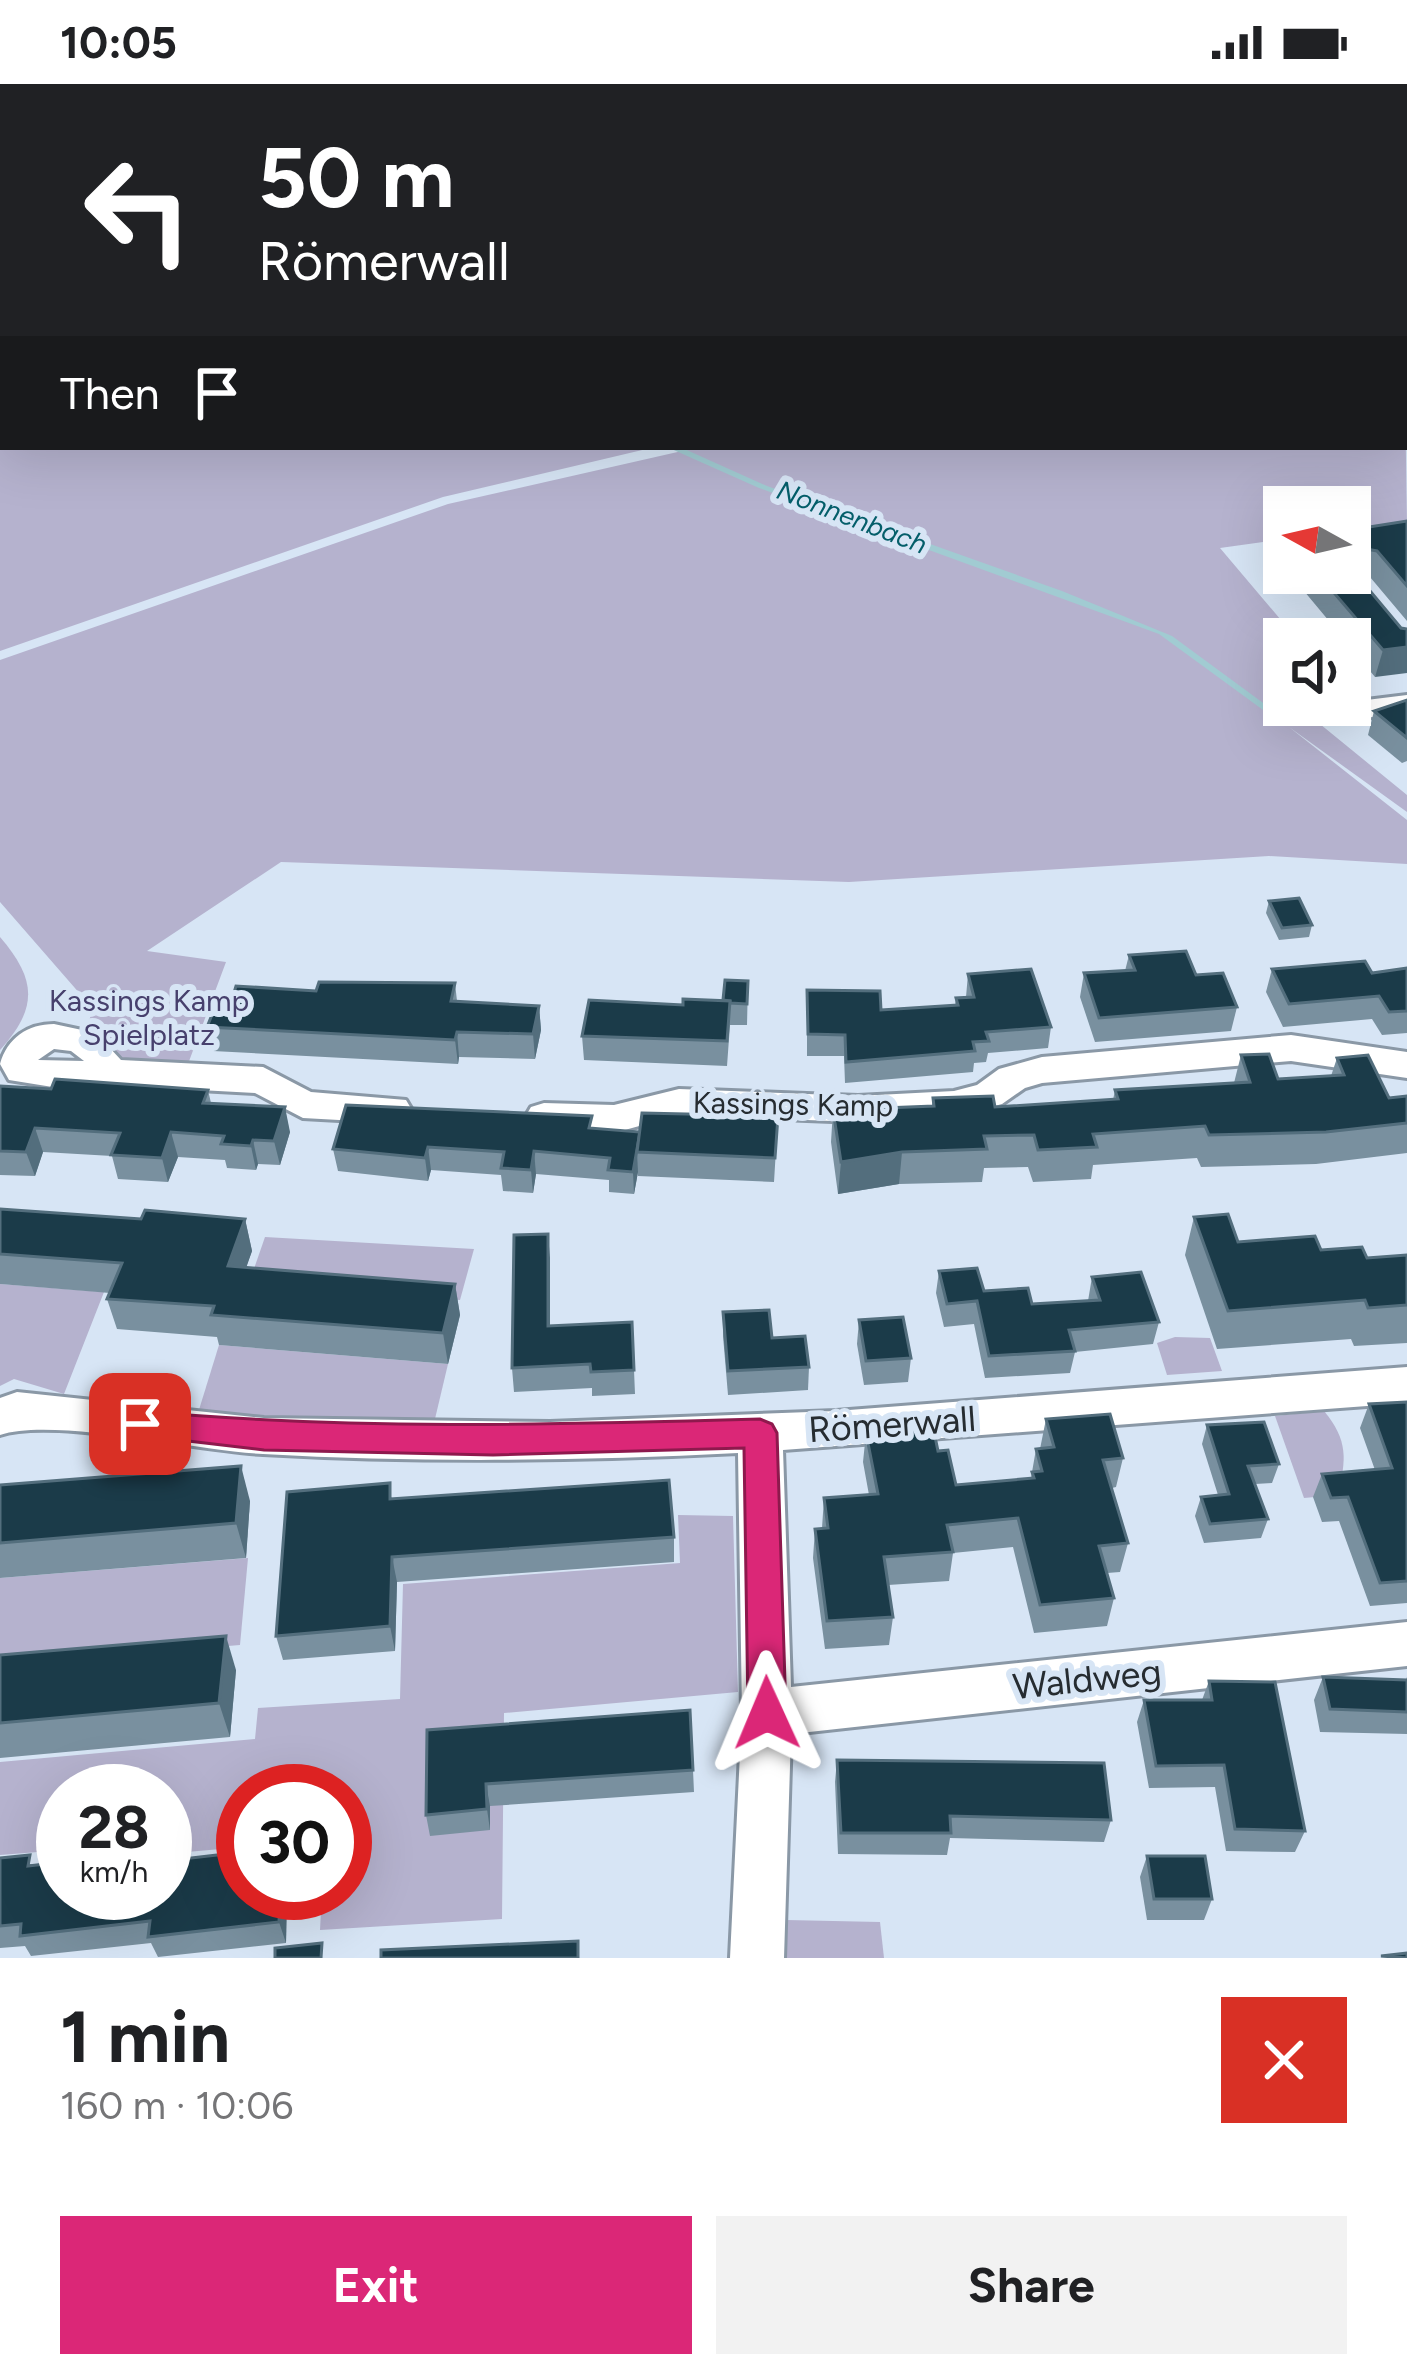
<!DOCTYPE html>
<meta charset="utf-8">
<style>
body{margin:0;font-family:Figtree,sans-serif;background:#f2f2f2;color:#202124;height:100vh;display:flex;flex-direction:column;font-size:45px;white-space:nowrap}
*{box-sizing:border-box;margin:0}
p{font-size:39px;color:#757577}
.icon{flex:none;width:66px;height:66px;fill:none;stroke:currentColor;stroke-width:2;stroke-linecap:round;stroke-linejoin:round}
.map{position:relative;height:1874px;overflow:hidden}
.sheet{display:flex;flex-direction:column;background:#fff;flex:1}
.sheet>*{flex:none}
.banner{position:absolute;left:0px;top:0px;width:1407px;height:366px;box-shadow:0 12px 48px #0002;background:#202124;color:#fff;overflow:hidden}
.needle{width:78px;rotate:278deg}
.controls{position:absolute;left:1263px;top:402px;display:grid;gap:24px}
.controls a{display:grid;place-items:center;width:108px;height:108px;border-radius:0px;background:#fff;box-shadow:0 12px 48px #0002;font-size:60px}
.speed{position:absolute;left:36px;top:1680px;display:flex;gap:24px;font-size:60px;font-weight:700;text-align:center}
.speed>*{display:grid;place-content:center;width:156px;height:156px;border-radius:50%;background:#fff;box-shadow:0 12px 48px #0002;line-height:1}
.speed small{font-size:30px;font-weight:400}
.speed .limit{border:18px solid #d22;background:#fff;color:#111}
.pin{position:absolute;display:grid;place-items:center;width:102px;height:102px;color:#fff;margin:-51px;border-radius:24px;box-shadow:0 6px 18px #0006}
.me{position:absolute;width:132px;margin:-66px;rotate:359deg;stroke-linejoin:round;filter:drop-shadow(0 0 9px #0008)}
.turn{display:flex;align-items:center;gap:42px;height:252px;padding:0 60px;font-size:54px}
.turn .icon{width:156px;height:156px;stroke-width:2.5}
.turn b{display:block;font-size:84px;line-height:102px}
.then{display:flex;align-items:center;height:114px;padding:0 60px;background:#0003;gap:24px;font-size:45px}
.round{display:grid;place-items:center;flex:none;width:126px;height:126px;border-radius:0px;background:#f2f2f2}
.summary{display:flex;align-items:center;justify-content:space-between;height:204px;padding:0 60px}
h1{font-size:72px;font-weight:700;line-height:90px}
.action{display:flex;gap:24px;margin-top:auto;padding:24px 60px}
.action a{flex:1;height:138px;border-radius:0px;background:#db2777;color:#fff;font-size:48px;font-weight:700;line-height:138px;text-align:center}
.action a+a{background:#f2f2f2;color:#202124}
.status{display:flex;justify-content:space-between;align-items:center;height:84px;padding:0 60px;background:#fff;direction:ltr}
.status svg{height:33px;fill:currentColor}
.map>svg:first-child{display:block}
</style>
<div class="status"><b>10:05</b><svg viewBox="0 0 49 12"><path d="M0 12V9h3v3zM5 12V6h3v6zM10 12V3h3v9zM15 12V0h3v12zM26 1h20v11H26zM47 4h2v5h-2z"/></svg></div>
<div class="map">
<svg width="1407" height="1874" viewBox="0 0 1407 1874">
<rect width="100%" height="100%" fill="#d7e5f5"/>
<g fill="#b5b2ce">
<polygon points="389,0 1144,0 1147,3 394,3"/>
<polygon points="1404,250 1407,439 1350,446 1350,423 1284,423 1284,455 1220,464 1297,555 1284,555 1284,621 1350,621 1304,627 1407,711 1407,728 1289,643 1407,736 1407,780 1269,772 849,798 281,778 147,867 226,878 185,988 122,986 89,950 87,942 95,920 81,911 0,818 0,576 448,420 682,367 681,363 1404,363"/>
<polygon points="0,339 3,363 655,363 443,413 0,567"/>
<path d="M0,853C36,895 39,923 0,966Z"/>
<polygon points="265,1153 474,1165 460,1216 249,1199"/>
<polygon points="0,1200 104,1208 64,1310 14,1295 0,1302"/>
<polygon points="1175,1253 1210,1254 1222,1287 1167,1291 1157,1259"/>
<polygon points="219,1261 448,1280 434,1339 198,1329"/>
<path d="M1324,1327C1348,1356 1347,1376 1337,1411L1304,1414L1275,1332Z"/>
<polygon points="678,1431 733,1432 738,1608 504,1629 502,1835 320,1846 322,1809 345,1809 345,1707 243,1707 243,1763 187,1768 186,1754 165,1756 165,1707 63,1707 63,1766 0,1771 0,1678 255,1655 258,1624 400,1615 403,1500 680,1479"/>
<polygon points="248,1474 240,1561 0,1581 0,1494"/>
<polygon points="786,1836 880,1838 884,1874 787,1874"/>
</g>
<polygon fill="#a1cbd2" points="667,363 680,363 767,402 1062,507 1172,552 1278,630 1270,631 1159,550 759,404"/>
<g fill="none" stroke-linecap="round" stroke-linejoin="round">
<polyline stroke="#a1cbd2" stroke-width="4.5" points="645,3 652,0"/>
<defs>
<g id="minor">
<polygon points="366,0 388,0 390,3 368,3"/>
<polygon points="1164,0 1183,0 1185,3 1166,3"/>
<rect x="0" y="193" width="3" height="14"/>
<polygon points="1404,214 1407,215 1407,231 1404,230"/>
<polygon points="1407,611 1407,629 1330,638 1315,629 1326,621"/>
<path d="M54,940L96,949L121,976L263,983L311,1008L406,1016L412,1026L406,1036L393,1039L303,1034L255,1009L107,1001L65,1005L9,996L0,980C7,954 28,940 54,940ZM54,965L71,967L84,977L38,976Z"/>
<polygon points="1291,951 1407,968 1407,994 1291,977 1042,999 1025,1004 1002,1020 954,1033 858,1038 679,1031 614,1049 531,1043 525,1033 531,1023 544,1019 614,1021 679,1005 858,1012 954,1007 977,1001 999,985 1042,973"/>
<path d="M1407,1283V1319L783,1366L791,1603L1407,1538V1582L791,1650L784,1874H730L742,1629L738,1369C580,1377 421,1379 263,1370C197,1367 53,1333 0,1351V1314L17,1308L264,1334L550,1338L836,1327Z"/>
</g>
</defs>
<use href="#minor" stroke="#8a98a6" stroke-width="6"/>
<use href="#minor" fill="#fff" fill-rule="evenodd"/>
</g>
<g fill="#79909f">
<polygon points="1407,437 1407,537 1370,493 1356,490 1401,544 1375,593 1350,563 1350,555 1344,555 1289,489 1350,489 1350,446"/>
<polygon points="1407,616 1407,677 1402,679 1368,651 1374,627"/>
<polygon points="1269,817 1312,841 1309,853 1279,856 1266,829"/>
<polygon points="1129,871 1196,891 1237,923 1231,947 1095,958 1080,913 1084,889 1125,887"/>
<polygon points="1407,884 1407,949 1382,951 1372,935 1283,943 1266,908 1272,885 1372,889"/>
<polygon points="968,890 1051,943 1048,964 988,969 986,978 974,979 973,988 845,999 844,972 807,972 807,906 881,926 955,921 956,914 966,913"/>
<polygon points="748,897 747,941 730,941 727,982 584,976 582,952 683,921 723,916"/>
<polygon points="455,899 457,917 539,922 541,946 535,975 459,973 458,980 213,967 207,943 233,912"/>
<polygon points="1241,971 1278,995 1331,992 1337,974 1389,1014 1407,1012 1407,1069 1316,1080 1201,1083 1197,1074 1093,1081 1091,1095 1033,1098 1028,1083 984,1084 982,1098 899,1100 838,1110 831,1058 833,1026 932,1022 933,1014 995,1023 1113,1016 1115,1006 1234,999"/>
<polygon points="0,1002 51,1005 208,1006 211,1019 290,1048 280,1081 258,1080 256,1086 227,1084 225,1076 178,1073 168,1098 118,1095 112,1072 43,1068 35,1092 0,1091"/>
<polygon points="778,1032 774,1098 638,1092 638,1088 634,1110 609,1108 609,1096 536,1090 533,1109 503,1107 501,1091 431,1086 428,1097 338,1087 333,1065 592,1044 640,1048"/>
<polygon points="0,1125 141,1135 245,1135 252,1167 246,1183 455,1200 460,1231 448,1280 219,1261 217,1253 117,1245 107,1215 110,1209 0,1200"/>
<polygon points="1194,1133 1238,1158 1321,1166 1367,1174 1407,1171 1407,1259 1354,1262 1351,1255 1217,1265 1185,1171"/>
<polygon points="548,1150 550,1242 632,1238 635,1310 592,1312 592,1304 514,1308 512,1284"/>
<polygon points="939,1187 984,1207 1032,1220 1088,1217 1092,1193 1159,1238 1153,1260 1075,1268 1070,1289 985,1294 974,1240 944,1243 936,1209"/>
<polygon points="723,1228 772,1254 809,1283 808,1306 728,1311 723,1252"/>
<polygon points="859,1236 911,1274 908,1298 864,1301 857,1260"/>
<polygon points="1407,1318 1407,1519 1370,1522 1339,1437 1322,1438 1313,1413 1322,1390 1375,1386 1360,1344 1369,1320"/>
<polygon points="1046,1335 1123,1374 1116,1403 1112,1404 1128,1459 1120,1488 1107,1489 1114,1514 1107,1542 1034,1549 1013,1463 953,1469 949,1497 888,1501 893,1533 889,1561 825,1565 813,1474 815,1445 822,1444 824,1414 869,1411 863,1378 866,1349 938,1367 956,1401 1031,1394 1036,1365 1040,1365"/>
<polygon points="1207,1341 1279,1380 1272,1399 1255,1400 1268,1435 1261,1454 1204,1459 1195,1432 1201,1413 1218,1411 1202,1360"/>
<polygon points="0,1401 250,1417 246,1474 0,1494"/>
<polygon points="393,1414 674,1453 674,1478 397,1498 395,1567 283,1576 276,1552"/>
<polygon points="0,1571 236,1586 230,1653 0,1674"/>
<polygon points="1323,1593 1406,1596 1407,1593 1407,1650 1320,1648 1314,1616"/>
<polygon points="1209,1597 1305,1747 1295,1768 1226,1767 1215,1703 1149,1704 1137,1638 1144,1616 1202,1616"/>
<polygon points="427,1646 693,1686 694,1708 490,1722 490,1746 430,1752 426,1731"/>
<polygon points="837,1676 1111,1736 1104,1758 950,1754 947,1771 838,1770 835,1698"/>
<polygon points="1147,1772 1212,1815 1204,1836 1147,1836 1140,1793"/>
<polygon points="0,1774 35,1781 243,1809 287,1809 286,1859 158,1873 151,1859 31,1872 25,1862 0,1864"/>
</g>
<g fill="#536e7d">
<polygon points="1361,464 1355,490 1350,489 1350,470"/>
<polygon points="1407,563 1407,589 1375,593 1383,566"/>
<polygon points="539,922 541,946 535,975 533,950"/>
<polygon points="457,948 459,973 458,980 455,956"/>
<polygon points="285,1023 290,1048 280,1081 274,1057"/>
<polygon points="35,1044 43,1068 35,1092 26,1068"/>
<polygon points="171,1048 178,1073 168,1098 162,1074"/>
<polygon points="253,1056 258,1080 256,1086 251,1062"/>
<polygon points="428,1063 431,1086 428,1097 425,1074"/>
<polygon points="534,1067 536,1090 533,1109 531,1086"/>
<polygon points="637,1068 638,1088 634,1110 633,1088"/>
<polygon points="902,1068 899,1100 838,1110 841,1078"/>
<polygon points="245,1135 252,1167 236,1213 228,1182"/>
<polygon points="548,1150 550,1174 550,1266 548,1242"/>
<polygon points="455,1200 460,1231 448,1280 443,1249"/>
<polygon points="241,1382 250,1417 246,1474 236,1439"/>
<polygon points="392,1473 397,1498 395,1567 390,1542"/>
<polygon points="226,1552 236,1586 230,1653 219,1619"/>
<polygon points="486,1700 490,1722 490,1746 487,1725"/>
<polygon points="280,1809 287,1809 286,1859 279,1838"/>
</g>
<g fill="#1b3b49" stroke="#536e7d" stroke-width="3">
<polygon points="1407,437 1407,502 1377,467 1361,464 1350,470 1350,446"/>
<polygon points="1350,483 1401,544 1407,545 1407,563 1383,566 1317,489 1350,489"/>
<polygon points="1407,616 1407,654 1374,627"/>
<polygon points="1299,814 1312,841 1282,844 1269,817"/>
<polygon points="1186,867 1196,891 1223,889 1237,923 1099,934 1084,889 1135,886 1129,871"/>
<polygon points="1365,877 1372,889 1407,884 1407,927 1389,928 1379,912 1289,920 1272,885"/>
<polygon points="1031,885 1051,943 986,948 989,957 973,958 975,967 846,978 845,951 808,950 807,906 880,907 881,926 958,921 956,914 974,913 968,890"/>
<polygon points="725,896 748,897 747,920 730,919 730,917 723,916"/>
<polygon points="319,898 455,899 451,917 539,922 533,950 457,948 455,956 207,943 220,911 233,912 236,902 316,907"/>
<polygon points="683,915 730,917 727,957 582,952 589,916 683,921"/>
<polygon points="1269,970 1278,995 1344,991 1337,974 1368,971 1389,1014 1407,1012 1407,1039 1326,1048 1209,1051 1205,1042 1093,1050 1097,1063 1038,1066 1034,1051 984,1052 987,1065 902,1068 841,1078 833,1026 934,1022 933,1014 993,1012 995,1023 1118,1015 1115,1006 1250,998 1241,971"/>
<polygon points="55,995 208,1006 203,1019 285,1023 274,1057 253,1056 251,1062 221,1060 224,1052 171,1048 162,1074 111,1071 120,1049 35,1044 26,1068 0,1067 0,1002 51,1005"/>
<polygon points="346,1021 592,1032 589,1044 640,1048 633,1088 608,1086 610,1074 534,1067 531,1086 501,1084 504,1068 428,1063 425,1074 333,1065"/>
<polygon points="642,1029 778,1032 775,1074 637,1068"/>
<polygon points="0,1125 141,1135 145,1126 245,1135 228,1182 455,1200 443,1249 211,1231 214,1222 107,1215 122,1179 0,1170"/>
<polygon points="1228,1130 1238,1158 1315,1152 1321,1166 1362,1163 1367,1174 1407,1171 1407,1221 1368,1224 1365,1216 1228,1227 1194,1133"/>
<polygon points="548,1150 548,1242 632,1238 634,1286 591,1288 590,1280 512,1284 514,1151"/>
<polygon points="977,1184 984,1207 1028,1204 1032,1220 1100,1216 1092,1193 1141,1188 1159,1238 1069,1246 1075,1267 989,1272 977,1217 947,1220 939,1187"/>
<polygon points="769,1226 772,1254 805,1252 809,1283 728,1287 723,1228"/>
<polygon points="903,1233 911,1274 866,1277 859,1236"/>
<polygon points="1407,1318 1407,1497 1380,1499 1348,1413 1331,1414 1322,1390 1392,1384 1369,1320"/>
<polygon points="1110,1330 1123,1374 1103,1376 1128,1459 1099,1462 1114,1514 1040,1521 1018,1434 947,1441 953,1468 884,1473 893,1533 827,1537 815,1445 828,1444 824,1414 878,1410 866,1349 933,1343 938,1367 948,1366 956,1401 1034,1394 1032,1388 1042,1387 1036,1365 1054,1363 1046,1335"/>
<polygon points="1264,1338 1279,1380 1248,1382 1268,1435 1210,1440 1201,1413 1229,1410 1207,1341"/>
<polygon points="241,1382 236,1439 0,1459 0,1401"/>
<polygon points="669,1396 674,1453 392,1473 390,1542 276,1552 287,1408 390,1399 390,1415"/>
<polygon points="226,1552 219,1619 0,1639 0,1571"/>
<polygon points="1323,1593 1407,1596 1407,1628 1330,1625"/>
<polygon points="1209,1597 1275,1598 1305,1747 1235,1745 1224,1681 1156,1682 1144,1616 1212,1616"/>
<polygon points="690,1626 693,1686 486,1700 487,1725 426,1731 427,1646"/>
<polygon points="837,1676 1104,1679 1111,1736 950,1732 951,1749 841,1749"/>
<polygon points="243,1768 243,1809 280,1809 279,1838 148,1853 150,1837 20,1852 21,1840 0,1842 0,1774 30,1771 28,1782 63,1778 63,1809 165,1809 165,1777"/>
<polygon points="1147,1772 1205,1772 1212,1815 1154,1815"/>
<polygon points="578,1857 578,1874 381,1874 381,1866"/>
<polygon points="322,1859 321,1874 275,1874 275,1864"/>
<polygon points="1407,1869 1407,1874 1381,1872"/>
</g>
<path fill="#db2777" stroke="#8e194d" stroke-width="3" d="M140,1327C347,1346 553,1341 760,1335L772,1340L777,1349L786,1629L780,1642L767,1647L754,1642L748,1629L744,1364L493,1371L264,1366L129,1350L124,1340L129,1331Z"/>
<g text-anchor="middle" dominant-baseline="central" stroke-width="12" stroke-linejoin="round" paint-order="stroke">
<g font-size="27" font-style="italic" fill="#045e6a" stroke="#d7e5f5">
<text transform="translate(852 433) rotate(21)">Nonnenbach</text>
</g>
<g font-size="30" fill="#47406d" stroke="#d7e5f5">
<text x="149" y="916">Kassings Kamp<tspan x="149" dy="34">Spielplatz</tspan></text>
</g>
<g font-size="30" fill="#262c31" stroke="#d7e5f5">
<text transform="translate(793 1020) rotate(1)">Kassings Kamp</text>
</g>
<g font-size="36" fill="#262c31" stroke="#d7e5f5">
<text transform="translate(892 1340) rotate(-4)">Römerwall</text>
<text transform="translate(1087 1595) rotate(-6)">Waldweg</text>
</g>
</g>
</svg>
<div class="controls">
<a><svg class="needle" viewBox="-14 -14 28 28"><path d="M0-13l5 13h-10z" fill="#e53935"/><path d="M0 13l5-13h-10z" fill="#757577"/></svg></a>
<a><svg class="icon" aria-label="sound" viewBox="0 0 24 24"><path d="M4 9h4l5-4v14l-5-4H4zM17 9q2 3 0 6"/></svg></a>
</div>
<div class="speed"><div>28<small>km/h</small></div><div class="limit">30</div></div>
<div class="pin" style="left:140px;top:1340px;background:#d93025"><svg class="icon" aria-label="arrive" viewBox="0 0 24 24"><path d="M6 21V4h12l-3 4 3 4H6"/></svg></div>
<svg class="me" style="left:767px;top:1629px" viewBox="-20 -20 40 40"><path d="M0-17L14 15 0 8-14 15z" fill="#db2777" stroke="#fff" stroke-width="4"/></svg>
<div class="banner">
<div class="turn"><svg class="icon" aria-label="left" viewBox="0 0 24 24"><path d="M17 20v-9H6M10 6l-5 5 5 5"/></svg><div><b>50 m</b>Römerwall</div></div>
<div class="then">Then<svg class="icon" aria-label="arrive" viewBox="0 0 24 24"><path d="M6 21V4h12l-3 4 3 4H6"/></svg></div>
</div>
</div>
<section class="sheet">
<div class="summary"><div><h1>1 min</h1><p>160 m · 10:06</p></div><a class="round" style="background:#d93025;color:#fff"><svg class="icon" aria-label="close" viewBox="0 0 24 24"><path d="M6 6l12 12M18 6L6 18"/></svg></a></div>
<div class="action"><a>Exit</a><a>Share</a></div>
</section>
